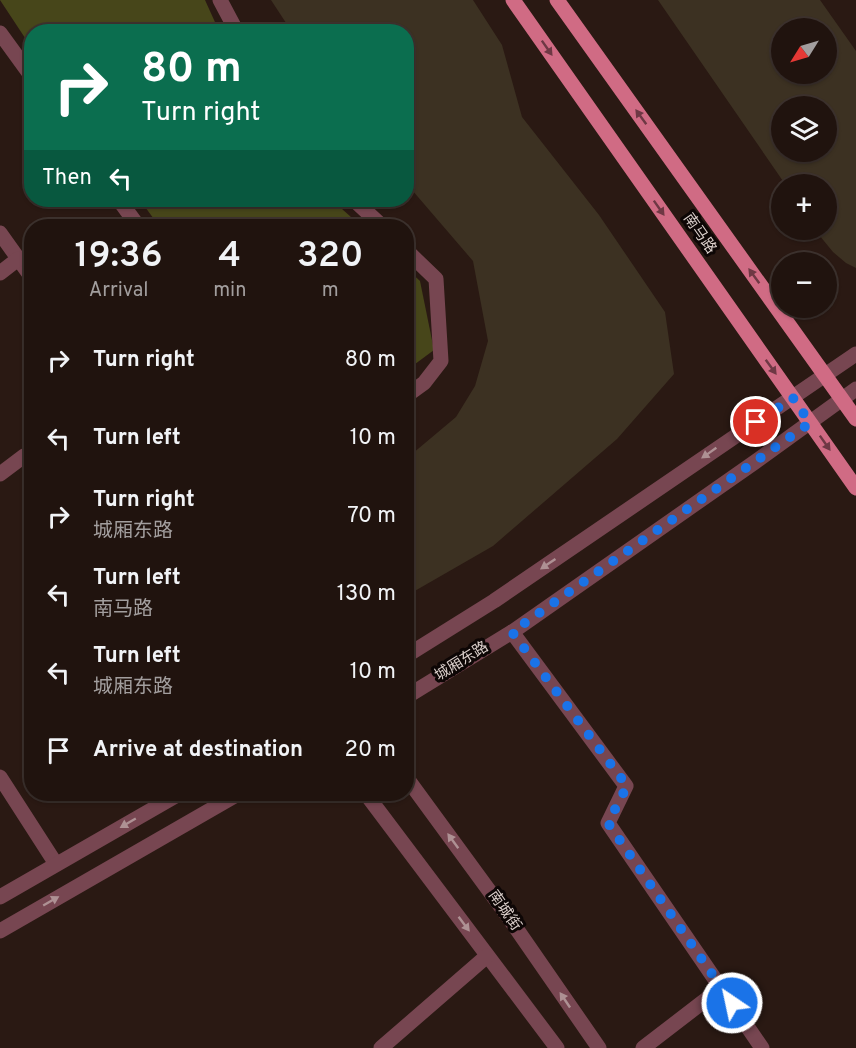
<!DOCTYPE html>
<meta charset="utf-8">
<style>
body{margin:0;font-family:Overpass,"Noto Sans SC",sans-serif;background:#281c17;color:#f1f3f6;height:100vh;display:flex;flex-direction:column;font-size:22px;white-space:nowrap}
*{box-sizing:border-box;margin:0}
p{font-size:20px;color:#a29e9e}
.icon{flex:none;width:33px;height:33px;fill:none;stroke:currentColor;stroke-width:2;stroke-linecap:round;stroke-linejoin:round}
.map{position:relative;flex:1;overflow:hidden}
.details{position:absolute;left:24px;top:219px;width:390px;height:582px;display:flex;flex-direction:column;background:#20130e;border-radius:24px;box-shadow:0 2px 4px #0004,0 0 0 2px #3d322e}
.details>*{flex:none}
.guide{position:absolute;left:24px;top:24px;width:390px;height:183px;border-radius:24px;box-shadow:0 2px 4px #0004,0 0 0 2px #3d322e;background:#0b6e4f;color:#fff;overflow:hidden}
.needle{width:39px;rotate:233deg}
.tools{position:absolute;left:771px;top:18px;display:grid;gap:12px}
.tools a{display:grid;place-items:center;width:66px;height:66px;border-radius:50%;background:#20130e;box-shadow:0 2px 4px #0004,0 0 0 2px #3d322e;font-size:30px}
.pin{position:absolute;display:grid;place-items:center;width:51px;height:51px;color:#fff;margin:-26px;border:3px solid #fff;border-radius:50%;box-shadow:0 2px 6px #0007}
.me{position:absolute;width:66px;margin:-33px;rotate:326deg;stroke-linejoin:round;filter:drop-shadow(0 0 4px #0008)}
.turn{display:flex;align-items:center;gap:21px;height:126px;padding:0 18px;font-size:27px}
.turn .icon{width:78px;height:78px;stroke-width:2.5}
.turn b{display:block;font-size:42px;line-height:51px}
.then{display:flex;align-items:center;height:57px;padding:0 18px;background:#0003;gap:12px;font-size:22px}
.eta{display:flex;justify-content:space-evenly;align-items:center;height:102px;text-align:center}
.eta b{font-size:36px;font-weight:600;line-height:42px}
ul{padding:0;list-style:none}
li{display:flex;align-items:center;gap:18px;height:78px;padding:0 18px}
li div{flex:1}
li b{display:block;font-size:22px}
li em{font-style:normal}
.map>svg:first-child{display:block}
</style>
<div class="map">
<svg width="856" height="1048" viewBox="0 0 856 1048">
<rect width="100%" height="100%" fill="#2a1913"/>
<g fill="#47461a">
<polygon points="0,0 205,0 219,31 32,32 31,47"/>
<polygon points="140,200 332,200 361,226 159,226"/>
<polygon points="406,268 420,281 434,350 407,370"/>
</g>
<g fill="#3c3122" fill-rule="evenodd">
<polygon points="271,0 473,0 502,45 522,117 599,215 665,312 674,374 617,439 493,546 406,596 406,459 456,417 475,386 488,341 473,261 406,183 406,32 292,32"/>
<path d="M658,0H820L856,51V268L846,263L833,252L815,230H826V184H785ZM782,28H826V74H782ZM782,106H826V152H782Z"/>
</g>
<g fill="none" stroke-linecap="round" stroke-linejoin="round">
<g stroke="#774651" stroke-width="15">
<polyline points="220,0 237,32"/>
<polyline points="0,33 32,77"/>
<polyline points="119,200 138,226"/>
<polyline points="354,200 382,226"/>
<polyline points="0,233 32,278"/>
<polyline points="406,250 436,279 441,361 424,383 406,396"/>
<polyline points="0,273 18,259"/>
<polyline points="0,474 24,456 32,455"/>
<polyline points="512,632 626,786 608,823 762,1048"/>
<polyline points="406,656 494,601 856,354"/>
<polyline points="406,697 512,632 755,462 856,389"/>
<polyline points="0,777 56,864"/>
<polyline points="406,777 507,915 599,1048"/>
<polyline points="366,794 557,1048"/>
<polyline points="0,897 179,794"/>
<polyline points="0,931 238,794"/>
<polyline points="381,1048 487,956"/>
<polyline points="643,1048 721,988"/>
</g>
<g stroke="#d06b84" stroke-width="15">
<polyline points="513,0 856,488"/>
<polyline points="557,0 856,419"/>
</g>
</g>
<defs><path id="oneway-solid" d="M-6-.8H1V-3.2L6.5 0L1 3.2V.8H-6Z" transform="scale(1.5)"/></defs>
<g fill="#6e3844">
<use href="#oneway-solid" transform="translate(547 48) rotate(55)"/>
<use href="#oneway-solid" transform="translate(641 117) rotate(-126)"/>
<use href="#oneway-solid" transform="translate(659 208) rotate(55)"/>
<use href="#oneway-solid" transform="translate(754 276) rotate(-126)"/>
<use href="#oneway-solid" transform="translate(771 367) rotate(54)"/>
<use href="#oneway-solid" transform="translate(825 443) rotate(55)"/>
</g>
<g fill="#ae9194">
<use href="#oneway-solid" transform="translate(709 453) rotate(145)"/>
<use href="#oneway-solid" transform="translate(548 564) rotate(146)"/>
<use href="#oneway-solid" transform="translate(128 823) rotate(150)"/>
<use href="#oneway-solid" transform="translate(453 841) rotate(-126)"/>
<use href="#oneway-solid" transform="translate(51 901) rotate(-30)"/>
<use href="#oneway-solid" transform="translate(464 924) rotate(53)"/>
<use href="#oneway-solid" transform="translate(565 1000) rotate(-124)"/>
</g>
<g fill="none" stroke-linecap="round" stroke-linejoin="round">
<polyline stroke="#1a73e8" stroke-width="10" stroke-dasharray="0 18" points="732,1003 608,823 627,786 512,632 810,423 793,398 756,422"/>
</g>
<g text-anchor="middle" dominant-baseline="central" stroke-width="6" stroke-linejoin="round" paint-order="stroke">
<g font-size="15" fill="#dbcfcb" stroke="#0d0605">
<text transform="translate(699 234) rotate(55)">南马路</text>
<text transform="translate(462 662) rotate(-32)">城厢东路</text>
<text transform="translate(504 911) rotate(55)">南城街</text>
</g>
</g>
</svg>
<div class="tools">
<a><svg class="needle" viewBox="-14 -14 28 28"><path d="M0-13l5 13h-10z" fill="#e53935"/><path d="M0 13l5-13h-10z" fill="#a29e9e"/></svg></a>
<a><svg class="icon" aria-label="layers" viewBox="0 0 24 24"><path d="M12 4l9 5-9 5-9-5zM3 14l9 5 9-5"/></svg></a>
<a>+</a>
<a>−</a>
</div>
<div class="pin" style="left:756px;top:422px;background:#d93025"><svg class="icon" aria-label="arrive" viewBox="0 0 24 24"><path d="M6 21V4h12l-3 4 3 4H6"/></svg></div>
<svg class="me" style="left:732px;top:1003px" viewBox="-20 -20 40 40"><circle r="17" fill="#1a73e8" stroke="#fff" stroke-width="3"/><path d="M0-11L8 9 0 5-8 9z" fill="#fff"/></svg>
<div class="guide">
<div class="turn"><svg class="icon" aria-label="right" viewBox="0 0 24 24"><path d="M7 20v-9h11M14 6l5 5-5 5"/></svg><div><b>80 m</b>Turn right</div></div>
<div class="then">Then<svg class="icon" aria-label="left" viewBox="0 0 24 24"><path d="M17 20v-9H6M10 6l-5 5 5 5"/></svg></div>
</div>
<section class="details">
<div class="eta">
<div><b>19:36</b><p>Arrival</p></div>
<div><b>4</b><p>min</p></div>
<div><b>320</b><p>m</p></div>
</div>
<ul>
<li><svg class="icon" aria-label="right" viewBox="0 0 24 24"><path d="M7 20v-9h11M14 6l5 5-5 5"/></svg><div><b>Turn right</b></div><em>80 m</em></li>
<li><svg class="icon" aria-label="left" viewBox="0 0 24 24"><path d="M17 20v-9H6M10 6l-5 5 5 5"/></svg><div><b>Turn left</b></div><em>10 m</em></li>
<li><svg class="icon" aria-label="right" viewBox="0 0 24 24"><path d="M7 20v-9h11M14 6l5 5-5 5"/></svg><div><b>Turn right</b><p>城厢东路</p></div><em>70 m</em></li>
<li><svg class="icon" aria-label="left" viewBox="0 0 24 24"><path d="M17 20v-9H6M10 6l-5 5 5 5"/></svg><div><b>Turn left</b><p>南马路</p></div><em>130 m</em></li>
<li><svg class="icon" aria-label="left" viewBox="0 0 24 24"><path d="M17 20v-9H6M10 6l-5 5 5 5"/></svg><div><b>Turn left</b><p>城厢东路</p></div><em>10 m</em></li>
<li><svg class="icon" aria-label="arrive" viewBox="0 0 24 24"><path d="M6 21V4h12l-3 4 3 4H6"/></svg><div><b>Arrive at destination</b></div><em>20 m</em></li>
</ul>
</section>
</div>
